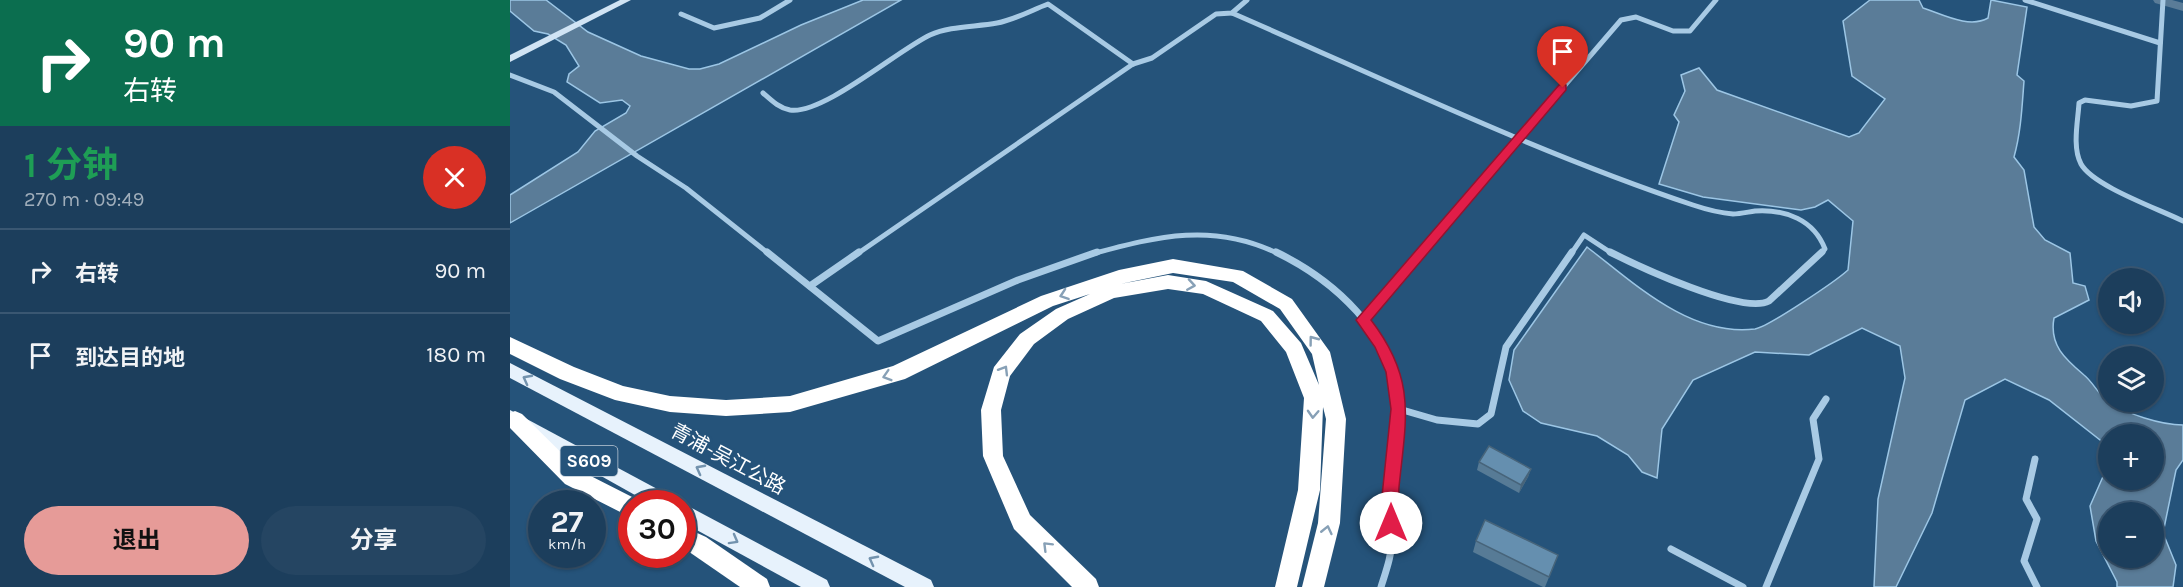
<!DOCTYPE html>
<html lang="zh">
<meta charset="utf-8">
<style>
body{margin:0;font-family:Karla,"Noto Sans SC",sans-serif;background:#254562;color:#f1f3f6;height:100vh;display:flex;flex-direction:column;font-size:22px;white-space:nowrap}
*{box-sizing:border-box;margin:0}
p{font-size:20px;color:#a0aebb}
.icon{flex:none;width:33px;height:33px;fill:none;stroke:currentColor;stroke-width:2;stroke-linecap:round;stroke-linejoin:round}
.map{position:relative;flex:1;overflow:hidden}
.side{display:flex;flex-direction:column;background:#1c3e5c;width:510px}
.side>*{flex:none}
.top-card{background:#0b6e4f;color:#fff;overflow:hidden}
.buttons{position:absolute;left:1588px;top:268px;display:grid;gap:12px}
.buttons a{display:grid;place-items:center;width:66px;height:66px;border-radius:50%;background:#1c3e5c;box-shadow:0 2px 4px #0004,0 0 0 2px #3a5772;font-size:30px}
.speed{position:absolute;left:18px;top:490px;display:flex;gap:12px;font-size:30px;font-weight:700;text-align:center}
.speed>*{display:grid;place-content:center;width:78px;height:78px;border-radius:50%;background:#1c3e5c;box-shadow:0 2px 4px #0004,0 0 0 2px #3a5772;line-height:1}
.speed small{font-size:15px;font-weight:400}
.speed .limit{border:9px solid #d22;background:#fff;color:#111}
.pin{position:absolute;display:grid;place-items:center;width:51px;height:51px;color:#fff;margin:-62px -26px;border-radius:50% 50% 50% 0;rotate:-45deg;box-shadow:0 0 6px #0007}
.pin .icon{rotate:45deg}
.me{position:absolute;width:66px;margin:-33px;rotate:0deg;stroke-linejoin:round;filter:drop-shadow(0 0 4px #0008)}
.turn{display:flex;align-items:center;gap:21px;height:126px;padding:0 24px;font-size:27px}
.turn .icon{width:78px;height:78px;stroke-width:2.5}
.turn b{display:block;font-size:42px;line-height:51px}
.round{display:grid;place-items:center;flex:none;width:63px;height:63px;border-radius:32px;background:#254562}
.summary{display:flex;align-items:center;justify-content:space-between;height:102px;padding:0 24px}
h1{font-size:36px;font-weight:700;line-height:45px;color:#1e9e55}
.primary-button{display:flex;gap:12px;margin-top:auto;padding:12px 24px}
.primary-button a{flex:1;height:69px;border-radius:36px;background:#e69b98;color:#111;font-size:24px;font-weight:700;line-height:69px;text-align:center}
.primary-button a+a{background:#254562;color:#f1f3f6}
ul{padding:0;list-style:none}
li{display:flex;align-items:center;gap:18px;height:84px;padding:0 24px;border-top:2px solid #3a5772}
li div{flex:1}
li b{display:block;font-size:22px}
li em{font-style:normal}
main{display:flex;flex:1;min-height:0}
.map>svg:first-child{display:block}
</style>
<main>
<section class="side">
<div class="top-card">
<div class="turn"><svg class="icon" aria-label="right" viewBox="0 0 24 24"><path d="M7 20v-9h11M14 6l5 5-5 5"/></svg><div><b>90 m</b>右转</div></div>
</div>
<div class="summary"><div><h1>1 分钟</h1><p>270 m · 09:49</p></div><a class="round" style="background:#d93025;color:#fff"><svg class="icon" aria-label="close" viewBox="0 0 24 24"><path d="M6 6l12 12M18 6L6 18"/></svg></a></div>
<ul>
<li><svg class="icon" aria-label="right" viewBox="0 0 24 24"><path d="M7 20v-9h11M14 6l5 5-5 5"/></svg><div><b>右转</b></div><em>90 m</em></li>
<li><svg class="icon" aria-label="arrive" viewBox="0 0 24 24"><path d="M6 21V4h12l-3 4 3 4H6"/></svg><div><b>到达目的地</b></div><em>180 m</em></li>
</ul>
<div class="primary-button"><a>退出</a><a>分享</a></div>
</section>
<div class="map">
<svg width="1673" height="587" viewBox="0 0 1673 587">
<rect width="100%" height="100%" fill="#25537a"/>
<g fill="#5a7c98" stroke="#9cc6e5" stroke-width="1.5" fill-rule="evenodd">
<polygon points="0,0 36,0 78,32 131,56 179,69 190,69 209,64 291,25 353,0 391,0 0,223 0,195 68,152 85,131 116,113 120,106 112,100 90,103 57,82 59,74 69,66 56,45 38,34 24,31 0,11"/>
<path d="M1360,0H1409L1413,8C1432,14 1459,29 1478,18L1481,0L1517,7L1507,75L1514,81C1512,107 1511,132 1504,157L1514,170L1524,227L1535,240L1560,253L1563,283L1575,286L1579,300L1544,318C1539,345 1555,359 1574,375C1583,382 1589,396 1599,402C1617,414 1651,425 1673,425V460L1666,470L1653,533L1666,565L1663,587H1607V582L1586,541L1580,506L1599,463V480H1644V435H1599V447L1539,400L1495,379L1455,400L1422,513L1386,587H1364L1368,499L1395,378L1390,346L1352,328L1299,355L1245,352L1183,380L1152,429L1147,478L1132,472L1118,455L1087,436L1031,423L1013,411L999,380L1004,350L1077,247C1125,284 1180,337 1245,329C1258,327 1326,281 1338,270L1343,221L1318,200L1305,207L1291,210L1193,197L1149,184L1169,122L1164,115L1175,91L1171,75L1189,68L1207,90L1339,137L1349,133L1375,99L1342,76L1333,21ZM1599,513H1644V558H1599Z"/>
</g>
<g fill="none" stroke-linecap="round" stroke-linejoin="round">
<polygon fill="#5a7c98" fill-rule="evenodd" points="1643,0 1662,0 1673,3 1673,11 1645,3"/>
<g stroke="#a8cae4" stroke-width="5">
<polyline points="1515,0 1650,43"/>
<path d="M1653,0L1647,101L1621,106L1575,100L1569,103C1568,121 1562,147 1571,164C1583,186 1649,209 1673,221"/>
<path d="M722,13C874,79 1025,152 1183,205C1195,209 1210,213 1223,214C1230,214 1238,212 1245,211C1276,209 1304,220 1315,249L1311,254"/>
<polyline points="171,14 204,28 250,18 280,0"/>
<polyline points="0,75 44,92 127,156 176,188 259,254"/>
<path d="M253,93C261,100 269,108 280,110C313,115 388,50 420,35C440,26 465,27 487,23C504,20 522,10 538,4L623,64"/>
<polyline points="347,254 623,64 642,58 706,14 722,13 737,0"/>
<path d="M582,254C648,236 704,222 769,254"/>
<polyline points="910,254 1111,20 1126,17 1163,31 1180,31 1206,0"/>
<polyline points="1061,254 1074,235 1103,254"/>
</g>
<g stroke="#a8cae4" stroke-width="7">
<polyline points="257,252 368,341 508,280 587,252"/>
<path d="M766,252C824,280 883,333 888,401C891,432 884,462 881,492C879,508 882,522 882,538C882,555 876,571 871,587"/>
<path d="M1100,252C1128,266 1232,315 1259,301L1312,252"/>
<polyline points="300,286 349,252"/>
<polyline points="853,320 911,252"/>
<polyline points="889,409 927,420 968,424 981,414 996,347 1062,252"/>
<polyline points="1525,459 1516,499 1527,519 1514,561 1527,587"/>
<polyline points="1161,549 1233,587"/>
<polyline points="1256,587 1309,459 1303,419 1316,399"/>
</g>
<polygon fill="#d1e4f4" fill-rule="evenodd" points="110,0 121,0 0,62 0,55"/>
<g fill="#e7f2fc" fill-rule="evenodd">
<polygon points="0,363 421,580 424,587 395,587 0,378"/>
<polygon points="0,410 164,498 167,504 141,504 0,425"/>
<polygon points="171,504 172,504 178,506 317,580 320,587 291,587 172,522"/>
</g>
<g fill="#fff" fill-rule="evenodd">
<path d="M663,259L733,271L782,299L820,352L836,419L830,523L814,587H792L808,523L816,419L813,407L810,490L787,587H765L788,490L794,398L776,352L751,321L693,294L658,289L604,298L558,319L524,344L500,376L491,410L493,456L520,515L586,579L589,587H562L504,529L473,456L471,410L484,367L510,334L546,309L580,294L543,306L395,379L280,412L216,416L160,412L105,400L50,379L0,354V337L64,367L113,386L160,396L216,400L280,396L383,366L531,296L609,270ZM663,273L723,282L770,309L802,354L809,385L791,343L763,311L696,281L658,275L610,284Z"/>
<polygon points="5,411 12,414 69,470 130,501 131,504 122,504 122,518 55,484 0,428 0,413"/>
<polygon points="172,526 196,537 257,579 260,587 230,587 172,547"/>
</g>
</g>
<g fill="#577b96">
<polygon points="969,462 1021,469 1018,477 1009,493 967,470"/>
<polygon points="966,541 1048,555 1035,587 1033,587 963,552"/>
</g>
<polygon fill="#47647a" points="1021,469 1018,477 1009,493 1011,485"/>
<g fill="#658faf" stroke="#47647a" stroke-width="1.5">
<polygon points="979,446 1021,469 1011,485 969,462"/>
<polygon points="975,520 1048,555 1039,577 966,541"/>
</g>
<defs><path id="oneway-chevron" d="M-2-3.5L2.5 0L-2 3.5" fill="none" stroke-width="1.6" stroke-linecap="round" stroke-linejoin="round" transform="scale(1.5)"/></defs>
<g stroke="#87a0b6">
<use href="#oneway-chevron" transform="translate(681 285) rotate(9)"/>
<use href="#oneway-chevron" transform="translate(554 295) rotate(161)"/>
<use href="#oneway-chevron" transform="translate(803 340) rotate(-127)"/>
<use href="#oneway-chevron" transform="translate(494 370) rotate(-59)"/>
<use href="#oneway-chevron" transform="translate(377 376) rotate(163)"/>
<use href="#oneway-chevron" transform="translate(803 414) rotate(93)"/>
<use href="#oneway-chevron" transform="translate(817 530) rotate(-77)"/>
<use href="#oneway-chevron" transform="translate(537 546) rotate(-135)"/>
</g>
<g stroke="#7393ae">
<use href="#oneway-chevron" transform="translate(17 379) rotate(-152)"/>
<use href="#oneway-chevron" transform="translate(190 469) rotate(-152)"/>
<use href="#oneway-chevron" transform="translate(224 540) rotate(29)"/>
<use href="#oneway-chevron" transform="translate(363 560) rotate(-152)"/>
</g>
<path fill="#e11d48" stroke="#92132f" stroke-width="1.5" d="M1053,84L1056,85V90L861,320C907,380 896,418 889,487C888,500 891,517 886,529L881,531L875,529L871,506L881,409L876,372L865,347L846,320L1049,85Z"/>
<g text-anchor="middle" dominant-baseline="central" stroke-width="5" stroke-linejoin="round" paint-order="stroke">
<rect fill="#25537a" stroke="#becbd7" stroke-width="1.5" x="50.5" y="446" width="57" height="30" rx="4.5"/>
<g font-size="18" font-weight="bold" fill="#fff">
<text x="79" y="461">S609</text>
</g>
<g font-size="20" fill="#fff" stroke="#25537a">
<text transform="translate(218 459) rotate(28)">青浦-吴江公路</text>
</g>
</g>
</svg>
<div class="buttons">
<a><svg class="icon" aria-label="sound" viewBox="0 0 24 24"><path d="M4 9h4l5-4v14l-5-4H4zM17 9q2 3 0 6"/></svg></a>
<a><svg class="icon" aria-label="layers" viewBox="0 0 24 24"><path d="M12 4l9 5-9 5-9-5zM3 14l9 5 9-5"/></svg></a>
<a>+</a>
<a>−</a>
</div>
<div class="speed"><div>27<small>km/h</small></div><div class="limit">30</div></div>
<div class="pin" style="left:1053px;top:88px;background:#d93025"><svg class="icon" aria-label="arrive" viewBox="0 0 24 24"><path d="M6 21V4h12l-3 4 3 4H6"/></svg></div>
<svg class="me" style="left:881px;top:523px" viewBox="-20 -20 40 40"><circle r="19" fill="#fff"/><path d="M0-13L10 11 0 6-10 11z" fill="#e11d48"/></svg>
</div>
</main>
